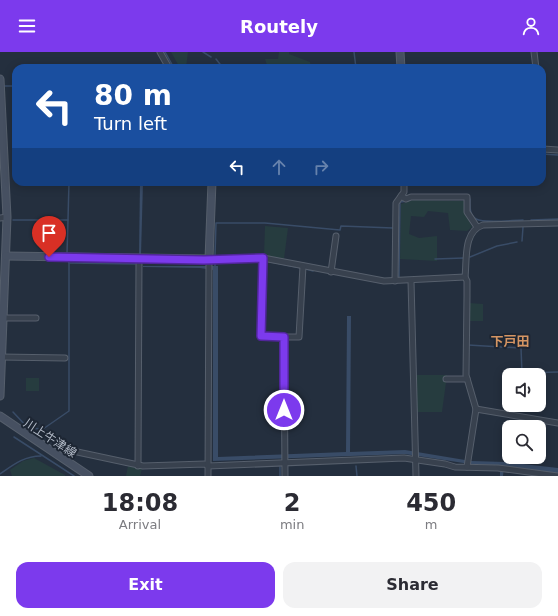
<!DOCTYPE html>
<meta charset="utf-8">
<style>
body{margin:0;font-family:"DejaVu Sans","Noto Sans JP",sans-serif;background:#f2f2f3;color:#2b2b33;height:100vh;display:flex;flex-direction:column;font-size:15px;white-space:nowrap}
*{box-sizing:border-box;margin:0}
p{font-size:13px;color:#7c7c81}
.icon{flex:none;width:22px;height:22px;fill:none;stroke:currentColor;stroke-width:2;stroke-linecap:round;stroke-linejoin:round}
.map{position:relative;height:424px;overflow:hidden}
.sheet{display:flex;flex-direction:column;background:#fff;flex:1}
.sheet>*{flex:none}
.guide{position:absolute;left:12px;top:12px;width:534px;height:122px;border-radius:12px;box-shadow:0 2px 10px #0003;background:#1a4fa0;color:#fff;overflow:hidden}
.fabs{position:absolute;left:502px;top:316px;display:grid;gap:8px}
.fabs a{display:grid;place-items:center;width:44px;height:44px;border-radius:8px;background:#fff;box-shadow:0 2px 10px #0003;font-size:20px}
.pin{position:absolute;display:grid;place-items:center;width:34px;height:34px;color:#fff;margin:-41px -17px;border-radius:50% 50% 50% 0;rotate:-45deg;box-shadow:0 0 4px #0007}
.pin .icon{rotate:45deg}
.me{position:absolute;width:44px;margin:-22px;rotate:0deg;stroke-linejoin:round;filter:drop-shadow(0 0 3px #0008)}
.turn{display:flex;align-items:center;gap:14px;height:84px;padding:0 16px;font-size:18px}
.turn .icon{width:52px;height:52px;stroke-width:2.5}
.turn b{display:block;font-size:28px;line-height:34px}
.lanes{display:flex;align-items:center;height:38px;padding:0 16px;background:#0003;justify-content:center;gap:20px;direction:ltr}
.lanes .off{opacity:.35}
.eta{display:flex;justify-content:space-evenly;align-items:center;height:68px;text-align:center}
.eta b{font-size:24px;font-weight:700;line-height:28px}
.button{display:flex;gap:8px;margin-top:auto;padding:8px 16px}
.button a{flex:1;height:46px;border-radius:12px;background:#7c3aed;color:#fff;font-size:16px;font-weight:700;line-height:46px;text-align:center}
.button a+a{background:#f2f2f3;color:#2b2b33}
header{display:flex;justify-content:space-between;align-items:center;height:52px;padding:0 16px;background:#7c3aed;color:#fff;font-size:18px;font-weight:700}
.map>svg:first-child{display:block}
</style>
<header><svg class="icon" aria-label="menu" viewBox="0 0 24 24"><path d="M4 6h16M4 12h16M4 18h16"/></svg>Routely<svg class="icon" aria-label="person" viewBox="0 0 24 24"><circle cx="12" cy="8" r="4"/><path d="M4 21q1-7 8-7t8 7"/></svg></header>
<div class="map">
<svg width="558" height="424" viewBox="0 0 558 424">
<rect width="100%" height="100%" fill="#242f3e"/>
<g fill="#263c3f">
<polygon points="171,0 188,0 186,16 180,16"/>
<polygon points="279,0 289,0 289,2 310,10 311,16 268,16 265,7 278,7"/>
<polygon points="413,148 464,149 465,161 472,175 467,179 450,178 448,161 428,159 424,165 411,164 409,182 419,186 437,184 437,209 400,207 401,152"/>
<polygon points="265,174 288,176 284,207 264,203"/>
<polygon points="469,251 483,252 483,269 468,269"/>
<polygon points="415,323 447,323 442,360 416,360"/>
<rect x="26" y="326" width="13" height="13"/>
<polygon points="34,406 65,423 65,424 12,424 10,418 23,409"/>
<polygon points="128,414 142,417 140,424 126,424"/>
</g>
<g fill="#394c67">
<polygon points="140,130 143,130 141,203 139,203"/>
<polygon points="143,214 218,214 218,405 346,400 347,264 351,264 350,400 405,398 471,409 505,410 558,416 558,421 504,414 503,424 500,424 500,413 470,412 405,402 213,409 213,218 200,216 143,215"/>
</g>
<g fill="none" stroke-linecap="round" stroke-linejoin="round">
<g stroke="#394c67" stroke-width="1.5">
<polyline points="165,0 174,16"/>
<polyline points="203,0 211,5"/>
<polyline points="354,0 356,16"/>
<polyline points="216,7 223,16"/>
<polyline points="5,34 16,34"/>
<polyline points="542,102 558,103"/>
<path d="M470,147C470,154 469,163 476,167C485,172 513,168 523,168"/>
<polyline points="13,168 68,168 67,201"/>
<polyline points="68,168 69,130"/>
<polyline points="531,168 558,167"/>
<polyline points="522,189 523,175"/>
<polyline points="215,203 216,171 265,171 340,178 341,174 393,176"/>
<polyline points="470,205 497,194 517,190"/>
<polyline points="435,207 464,206"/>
<polyline points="68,209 69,211 135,212"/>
<polyline points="266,209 301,216"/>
<polyline points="215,214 215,210 261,209"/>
<polyline points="306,217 313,219"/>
<polyline points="399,225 400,150 408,149"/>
<polyline points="468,293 521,296 522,321 558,320"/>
<polyline points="13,360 28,376 43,377 69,359 69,211"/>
<polyline points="14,385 74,424"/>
<polyline points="356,414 357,424"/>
<polyline points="280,415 280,424"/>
<path d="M0,422C13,413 24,404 41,404"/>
</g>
<defs>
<g id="street">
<polyline points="160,0 169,16"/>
<polyline points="534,0 536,16"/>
<polyline points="542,90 543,97 558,98"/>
<polyline points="401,144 406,147 411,145 467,145 467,160 477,175"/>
<polyline points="0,166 7,165"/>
<polyline points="263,206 261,284 284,285"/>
<polyline points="331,220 336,184"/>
<polyline points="395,229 396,151 404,140 404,130"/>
<polyline points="411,229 416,424"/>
<polyline points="3,266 36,266"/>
<polyline points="1,305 65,306"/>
<polyline points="446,327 467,327"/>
<polyline points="476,357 558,371"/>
<polyline points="68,398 143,414 205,412 208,414 404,406 445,412 455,415 498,416 558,424"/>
<polyline points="138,414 139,207"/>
<path d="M467,415L476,357L466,323L467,244V229L465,225C467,208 463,179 483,173L558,171"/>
<polyline points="208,424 209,207 263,206 384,229 465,225"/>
<polyline points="285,424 284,285 299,285 303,214"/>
</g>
<g id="secondary">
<polyline points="400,0 401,16"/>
<polyline points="0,27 7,165 0,344"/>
<polyline points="6,204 209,207 212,130"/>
<polyline points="0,364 89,424"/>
</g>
</defs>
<use href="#street" stroke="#565f6c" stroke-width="7"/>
<use href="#secondary" stroke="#565f6c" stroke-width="9"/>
<use href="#street" stroke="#38414e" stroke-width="5"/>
<use href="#secondary" stroke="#465061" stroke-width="7"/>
</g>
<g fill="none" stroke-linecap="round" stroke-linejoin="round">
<defs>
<polyline id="route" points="49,205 204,208 263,206 261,284 284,285 284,358"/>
</defs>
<use href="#route" stroke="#51269a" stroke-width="10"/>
<use href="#route" stroke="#7c3aed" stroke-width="7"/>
</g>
<g text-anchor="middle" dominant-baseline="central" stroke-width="4" stroke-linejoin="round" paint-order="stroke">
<g font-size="12" fill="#b4bcc9" stroke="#1d2633">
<text transform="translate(50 386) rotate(33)">川上牛津線</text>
</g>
<g font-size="13" font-weight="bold" fill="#d59563" stroke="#1d2633">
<text x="510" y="289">下戸田</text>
</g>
</g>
</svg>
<div class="fabs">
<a><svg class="icon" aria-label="sound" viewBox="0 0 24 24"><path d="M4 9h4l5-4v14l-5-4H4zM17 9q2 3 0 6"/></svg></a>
<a><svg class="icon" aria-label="search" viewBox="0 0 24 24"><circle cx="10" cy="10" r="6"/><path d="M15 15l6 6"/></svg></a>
</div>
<div class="pin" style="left:49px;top:205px;background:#d93025"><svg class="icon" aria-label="arrive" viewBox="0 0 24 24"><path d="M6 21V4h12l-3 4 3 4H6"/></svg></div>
<svg class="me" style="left:284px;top:358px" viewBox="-20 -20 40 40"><circle r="17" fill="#7c3aed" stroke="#fff" stroke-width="3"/><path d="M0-11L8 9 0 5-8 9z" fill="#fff"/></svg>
<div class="guide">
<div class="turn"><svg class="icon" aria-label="left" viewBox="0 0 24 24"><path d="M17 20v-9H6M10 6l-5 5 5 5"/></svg><div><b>80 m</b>Turn left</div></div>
<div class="lanes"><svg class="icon" aria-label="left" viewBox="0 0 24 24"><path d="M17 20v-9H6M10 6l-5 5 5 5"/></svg><svg class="icon off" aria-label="ahead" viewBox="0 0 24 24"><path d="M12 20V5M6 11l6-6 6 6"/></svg><svg class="icon off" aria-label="right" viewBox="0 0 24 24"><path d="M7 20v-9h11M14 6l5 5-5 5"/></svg></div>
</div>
</div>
<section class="sheet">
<div class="eta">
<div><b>18:08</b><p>Arrival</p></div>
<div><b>2</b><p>min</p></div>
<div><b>450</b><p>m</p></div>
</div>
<div class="button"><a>Exit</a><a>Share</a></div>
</section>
